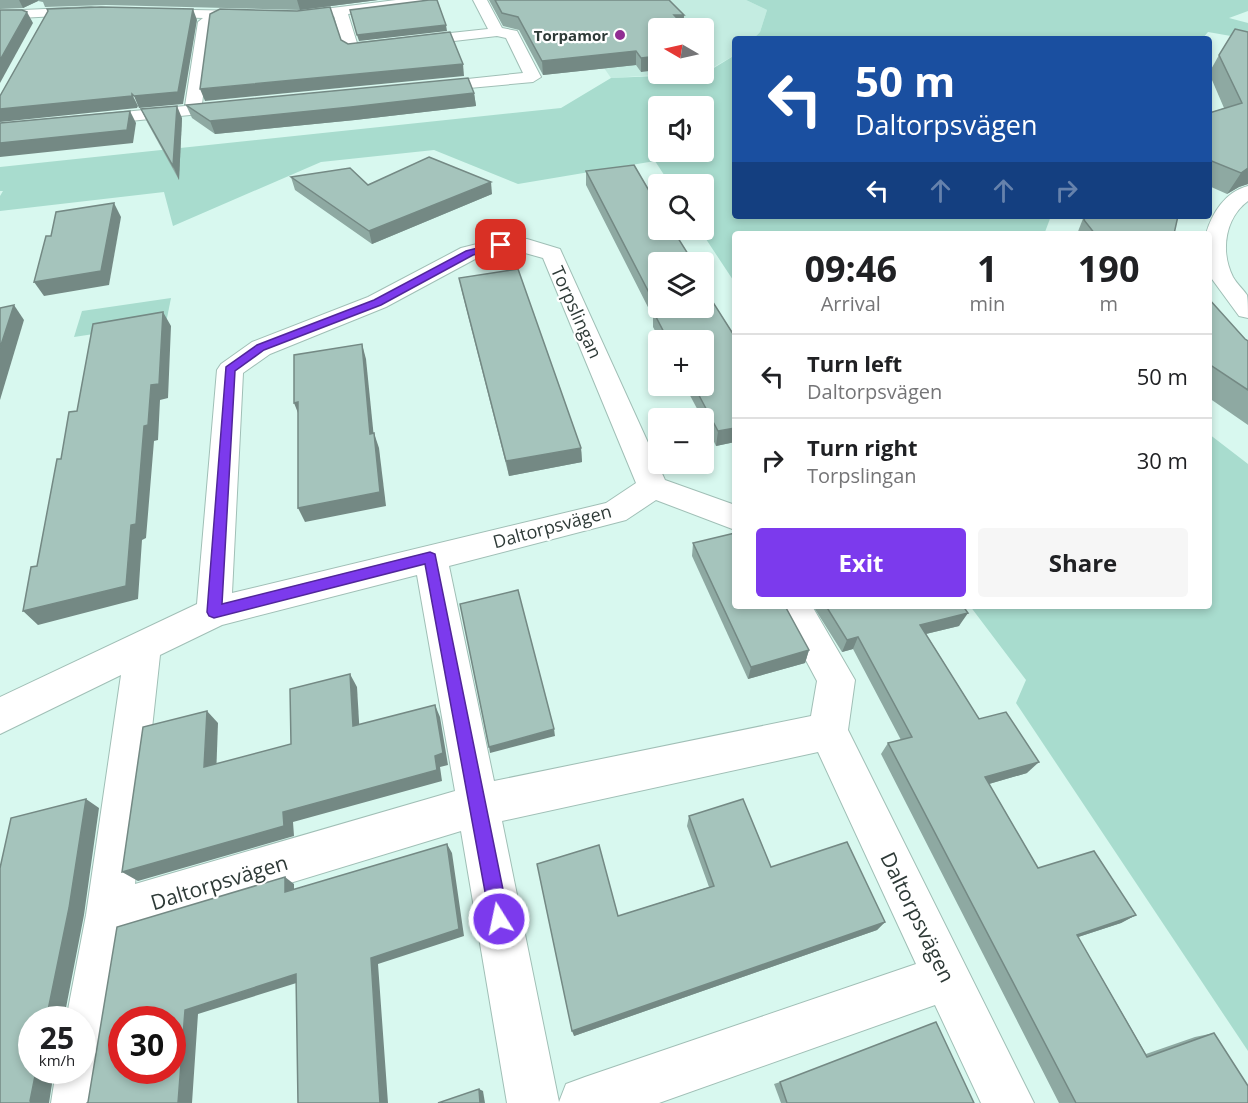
<!DOCTYPE html>
<meta charset="utf-8">
<style>
body{margin:0;font-family:"Open Sans",sans-serif;background:#f6f6f6;color:#202124;height:100vh;display:flex;flex-direction:column;font-size:22px;white-space:nowrap}
*{box-sizing:border-box;margin:0}
p{font-size:20px;color:#757577}
.icon{flex:none;width:33px;height:33px;fill:none;stroke:currentColor;stroke-width:2;stroke-linecap:round;stroke-linejoin:round}
.map{position:relative;flex:1;overflow:hidden}
.panel{position:absolute;left:732px;top:231px;width:480px;height:378px;display:flex;flex-direction:column;background:#fff;border-radius:6px;box-shadow:0 3px 9px #0003}
.panel>*{flex:none}
.hud{position:absolute;left:732px;top:36px;width:480px;height:183px;border-radius:6px;box-shadow:0 3px 9px #0003;background:#1a4fa0;color:#fff;overflow:hidden}
.needle{width:39px;rotate:279deg}
.fabs{position:absolute;left:648px;top:18px;display:grid;gap:12px}
.fabs a{display:grid;place-items:center;width:66px;height:66px;border-radius:6px;background:#fff;box-shadow:0 3px 9px #0003;font-size:30px}
.speed{position:absolute;left:18px;top:1006px;display:flex;gap:12px;font-size:30px;font-weight:700;text-align:center}
.speed>*{display:grid;place-content:center;width:78px;height:78px;border-radius:50%;background:#fff;box-shadow:0 3px 9px #0003;line-height:1}
.speed small{font-size:15px;font-weight:400}
.speed .limit{border:9px solid #d22;background:#fff;color:#111}
.pin{position:absolute;display:grid;place-items:center;width:51px;height:51px;color:#fff;margin:-26px;border-radius:12px;box-shadow:0 3px 9px #0006}
.me{position:absolute;width:66px;margin:-33px;rotate:350deg;stroke-linejoin:round;filter:drop-shadow(0 0 4px #0008)}
.turn{display:flex;align-items:center;gap:21px;height:126px;padding:0 24px;font-size:27px}
.turn .icon{width:78px;height:78px;stroke-width:2.5}
.turn b{display:block;font-size:42px;line-height:51px}
.lanes{display:flex;align-items:center;height:57px;padding:0 24px;background:#0003;justify-content:center;gap:30px;direction:ltr}
.lanes .off{opacity:.35}
.eta{display:flex;justify-content:space-evenly;align-items:center;height:102px;text-align:center}
.eta b{font-size:36px;font-weight:700;line-height:42px}
.primary-button{display:flex;gap:12px;margin-top:auto;padding:12px 24px}
.primary-button a{flex:1;height:69px;border-radius:6px;background:#7c3aed;color:#fff;font-size:24px;font-weight:700;line-height:69px;text-align:center}
.primary-button a+a{background:#f6f6f6;color:#202124}
ul{padding:0;list-style:none}
li{display:flex;align-items:center;gap:18px;height:84px;padding:0 24px;border-top:2px solid #e0e0e0}
li div{flex:1}
li b{display:block;font-size:22px}
li em{font-style:normal}
.map>svg:first-child{display:block}
</style>
<div class="map">
<svg width="1248" height="1103" viewBox="0 0 1248 1103">
<rect width="100%" height="100%" fill="#d8f8ef"/>
<polygon fill="#c4ece1" points="557,0 746,0 767,10 760,32 753,39 735,39 735,55 705,72 704,28 658,28 658,74 672,74 611,78"/>
<g fill="#a8dcce" fill-rule="evenodd">
<polygon points="746,0 1248,0 1248,11 1229,18 1248,23 1248,39 1208,32 1202,39 753,39 760,32 767,10"/>
<path d="M735,55V216H1051L1045,232L1054,234H735V283L700,230H704V184H670L655,161L518,184L434,150L321,162L173,226L164,192L0,211V196L3,191H0V167L561,108L611,78L704,74ZM658,106H704V152H658Z"/>
<polygon points="171,298 166,323 74,337 82,311"/>
<polygon points="1209,434 1248,464 1248,1051 1016,703 1026,680 970,606 1209,606"/>
</g>
<g fill="none" stroke-linecap="round" stroke-linejoin="round">
<defs>
<g id="minor">
<polygon points="396,0 435,0 428,4 348,14 357,43 488,29 473,0 487,0 502,28 517,31 541,77 533,82 426,92 420,90 418,87 420,84 523,73 506,38 497,36 351,53 343,48 334,16 300,20 224,18 212,24 202,104 240,102 243,106 240,110 0,134 0,124 185,106 198,22 203,18 149,16 144,15 142,12 144,9 300,12"/>
<polygon points="91,7 96,8 98,11 96,14 0,19 0,11"/>
<path d="M1248,186V201C1225,218 1220,251 1233,277C1237,284 1243,289 1247,295C1248,301 1248,312 1248,318L1239,316L1209,275V234H1206C1212,213 1225,192 1248,186Z"/>
<path d="M501,238L527,239L560,249L665,480L735,505V530L656,500L626,520L449,566L494,781L811,716L817,681L777,606H812L855,680L848,730L1034,1103H981L935,1005L659,1103H507L461,831L129,932L103,1103H51L56,1071H82V1020H66L86,915L121,675L0,734V697L197,604L217,370L221,364L252,342L368,297L461,248ZM501,252L525,253L543,258L636,483L606,503L232,593L243,373L270,354L386,307L477,258ZM417,575L455,791L135,884L160,655L222,625ZM818,752L916,964L585,1077L566,1084L559,1102L502,821Z"/>
</g>
</defs>
<use href="#minor" stroke="#a0bfb6" stroke-width="2"/>
<use href="#minor" fill="#fff" fill-rule="evenodd"/>
</g>
<g fill="#8ea9a2">
<polygon points="0,0 378,0 300,10 106,5 45,7 43,2 38,1 23,8 0,9"/>
<polygon points="489,0 669,0 684,15 683,26 641,72 636,65 543,75 519,30 503,26"/>
<polygon points="1248,32 1248,184 1239,187 1227,194 1209,186 1209,113 1224,108 1209,73 1219,55"/>
<polygon points="474,93 476,106 355,120 215,134 192,118 186,105"/>
<polygon points="141,109 182,118 179,180 147,122"/>
<polygon points="586,171 706,285 706,291 735,337 735,442 716,446 704,421 704,418 702,418 685,386 704,386 704,340 660,340 653,327 653,317 586,185"/>
<polygon points="291,177 368,185 492,194 372,244 295,190"/>
<polygon points="1084,216 1178,216 1174,234 1077,234"/>
<polygon points="459,278 581,448 582,462 509,476 462,292"/>
<polygon points="1209,299 1245,339 1248,341 1248,425 1209,398"/>
<polygon points="693,543 809,650 805,663 748,679 692,556"/>
<polygon points="813,606 963,606 959,626 926,634 979,719 1027,773 989,784 1038,868 1136,915 1121,923 1078,937 1146,1054 1195,1037 1214,1033 1248,1103 1059,1103 881,754 888,743 901,740 853,649 842,652"/>
<polygon points="689,816 771,867 885,922 877,930 574,1036 618,916 709,887 687,826"/>
<polygon points="780,1082 974,1103 781,1103 774,1084"/>
</g>
<g fill="#748984">
<polygon points="19,0 38,0 38,1 23,8"/>
<polygon points="297,0 378,0 300,10"/>
<polygon points="193,9 197,20 183,104 139,108 134,96"/>
<polygon points="27,12 33,23 0,83 0,60"/>
<polygon points="674,15 684,15 683,28"/>
<polygon points="446,25 447,31 359,41 357,35"/>
<polygon points="636,51 636,65 543,75 542,61"/>
<polygon points="704,52 707,52 706,66 704,66"/>
<polygon points="658,56 658,70 641,72 641,58"/>
<polygon points="463,64 464,76 205,101 200,89"/>
<polygon points="474,93 476,106 355,120 215,134 210,121"/>
<polygon points="132,94 138,106 137,108 0,122 0,109"/>
<polygon points="177,106 182,118 179,180 173,166"/>
<polygon points="130,111 136,123 133,143 0,157 0,143"/>
<polygon points="1248,168 1248,184 1239,187 1227,194 1241,173"/>
<polygon points="491,182 492,194 372,244 369,231"/>
<polygon points="114,203 121,217 109,285 44,296 34,282"/>
<polygon points="14,305 24,320 0,400 0,348"/>
<polygon points="163,312 171,326 168,398 160,400 158,440 154,441 146,538 142,540 138,599 38,625 23,611 131,525 144,426"/>
<polygon points="362,344 366,359 375,448 370,434"/>
<polygon points="298,402 300,418 294,403"/>
<polygon points="735,428 735,442 716,446 718,431"/>
<polygon points="374,433 379,448 386,506 305,522 298,508"/>
<polygon points="581,448 582,462 509,476 506,461"/>
<polygon points="968,613 959,626 913,637 920,625"/>
<polygon points="858,637 853,649 842,652 847,640"/>
<polygon points="809,650 805,663 748,679 751,667"/>
<polygon points="350,674 357,687 360,738 353,726"/>
<polygon points="435,705 440,717 448,765 440,767 442,781 293,822 294,836 138,881 122,872 435,756"/>
<polygon points="207,711 218,723 216,778 204,767"/>
<polygon points="554,729 555,736 490,753 489,747"/>
<polygon points="1039,762 1027,773 975,788 985,777"/>
<polygon points="86,799 99,808 84,915 64,1018 71,1020 57,1020 49,1018 47,1015"/>
<polygon points="447,844 452,853 464,936 378,964 388,1103 380,1103 371,958"/>
<polygon points="285,877 294,884 294,899 285,892"/>
<polygon points="1136,915 1121,923 1063,942 1077,935"/>
<polygon points="885,922 877,930 574,1036 572,1031"/>
<polygon points="296,974 306,980 198,1014 192,1103 178,1103 185,1010"/>
<polygon points="36,1071 54,1071 49,1103 32,1103 30,1101"/>
<polygon points="479,1089 483,1091 485,1103 480,1103"/>
</g>
<g fill="#a5c4bc" stroke="#748984" stroke-width="1.5" fill-rule="evenodd">
<polygon points="429,0 437,0 446,25 357,35 350,10"/>
<polygon points="495,0 669,0 684,15 674,15 686,28 658,28 658,56 641,58 636,51 542,61 518,17 502,13"/>
<polygon points="101,7 193,9 178,92 134,96 132,94 132,96 0,109 0,96 48,11 47,9"/>
<polygon points="330,7 341,40 348,44 450,32 463,64 200,89 210,14 220,9 297,11"/>
<polygon points="0,10 22,10 27,12 0,60"/>
<polygon points="1235,29 1248,32 1248,168 1241,173 1209,160 1209,113 1242,103 1219,55"/>
<polygon points="468,78 474,93 351,107 210,121 186,105"/>
<polygon points="177,106 173,166 141,109"/>
<polygon points="130,111 127,130 0,143 0,123"/>
<polygon points="429,157 491,182 369,231 291,177 350,168 368,185"/>
<polygon points="634,165 658,206 658,230 673,230 693,262 658,262 658,308 704,308 704,288 735,337 735,428 718,431 694,386 704,386 704,340 668,340 654,313 659,312 586,171"/>
<polygon points="114,203 101,271 34,282 46,236 51,236 56,212"/>
<polygon points="1086,216 1178,216 1174,234 1095,234 1084,220"/>
<polygon points="518,269 581,448 506,461 459,278"/>
<polygon points="1209,299 1245,339 1248,341 1248,390 1209,364"/>
<polygon points="14,305 0,348 0,308"/>
<polygon points="163,312 159,384 151,385 148,425 144,426 136,524 131,525 126,586 23,611 31,567 37,566 57,459 61,459 69,412 77,411 93,324"/>
<polygon points="362,344 370,434 374,433 380,492 298,508 298,402 294,403 294,355"/>
<polygon points="735,533 735,606 785,606 809,650 751,667 693,543"/>
<polygon points="518,590 554,729 489,747 460,604"/>
<polygon points="826,606 963,606 968,613 920,625 979,719 1006,712 1039,762 985,777 1038,868 1094,851 1136,915 1077,935 1147,1057 1214,1033 1248,1086 1248,1103 1076,1103 888,743 912,737 858,637 847,640"/>
<polygon points="350,674 353,726 435,705 443,753 435,756 437,770 283,812 284,826 122,872 143,727 207,711 204,767 291,744 290,689"/>
<polygon points="86,799 69,908 47,1015 49,1018 63,1018 63,1020 32,1020 32,1071 36,1071 30,1101 32,1103 0,1103 0,868 11,818"/>
<polygon points="743,799 771,867 847,842 885,922 572,1031 537,864 599,845 618,916 714,886 689,816"/>
<path d="M447,844L459,929L371,958L380,1103H298L296,974L185,1010L178,1103H87L88,1102L117,927L285,877V892ZM122,1020H172V1071H122Z"/>
<polygon points="936,1022 974,1103 787,1103 780,1082"/>
<polygon points="479,1089 480,1103 438,1103"/>
</g>
<polygon fill="#7c3aed" stroke="#51269a" stroke-width="1.5" points="501,242 504,243 504,247 473,255 381,305 264,350 235,371 222,604 430,552 435,554 509,919 506,926 499,929 492,926 490,919 425,564 214,618 209,616 207,612 226,367 257,345 374,300 466,251"/>
<circle fill="#912d93" stroke="#fff" stroke-width="2" cx="620" cy="35" r="6"/>
<g text-anchor="middle" dominant-baseline="central" stroke-width="4.5" stroke-linejoin="round" paint-order="stroke">
<g font-size="15" font-weight="bold" fill="#2e3a37" stroke="#fff" text-anchor="end">
<text x="608" y="35">Torpamor</text>
</g>
<g font-size="18" fill="#2e3a37" stroke="#fff">
<text transform="translate(577 312) rotate(66)">Torpslingan</text>
<text transform="translate(552 526) rotate(-15)">Daltorpsvägen</text>
</g>
<g font-size="21" fill="#2e3a37" stroke="#fff">
<text transform="translate(219 882) rotate(-17)">Daltorpsvägen</text>
<text transform="translate(918 917) rotate(64)">Daltorpsvägen</text>
</g>
</g>
</svg>
<div class="fabs">
<a><svg class="needle" viewBox="-14 -14 28 28"><path d="M0-13l5 13h-10z" fill="#e53935"/><path d="M0 13l5-13h-10z" fill="#757577"/></svg></a>
<a><svg class="icon" aria-label="sound" viewBox="0 0 24 24"><path d="M4 9h4l5-4v14l-5-4H4zM17 9q2 3 0 6"/></svg></a>
<a><svg class="icon" aria-label="search" viewBox="0 0 24 24"><circle cx="10" cy="10" r="6"/><path d="M15 15l6 6"/></svg></a>
<a><svg class="icon" aria-label="layers" viewBox="0 0 24 24"><path d="M12 4l9 5-9 5-9-5zM3 14l9 5 9-5"/></svg></a>
<a>+</a>
<a>−</a>
</div>
<div class="speed"><div>25<small>km/h</small></div><div class="limit">30</div></div>
<div class="pin" style="left:501px;top:245px;background:#d93025"><svg class="icon" aria-label="arrive" viewBox="0 0 24 24"><path d="M6 21V4h12l-3 4 3 4H6"/></svg></div>
<svg class="me" style="left:499px;top:919px" viewBox="-20 -20 40 40"><circle r="17" fill="#7c3aed" stroke="#fff" stroke-width="3"/><path d="M0-11L8 9 0 5-8 9z" fill="#fff"/></svg>
<div class="hud">
<div class="turn"><svg class="icon" aria-label="left" viewBox="0 0 24 24"><path d="M17 20v-9H6M10 6l-5 5 5 5"/></svg><div><b>50 m</b>Daltorpsvägen</div></div>
<div class="lanes"><svg class="icon" aria-label="left" viewBox="0 0 24 24"><path d="M17 20v-9H6M10 6l-5 5 5 5"/></svg><svg class="icon off" aria-label="ahead" viewBox="0 0 24 24"><path d="M12 20V5M6 11l6-6 6 6"/></svg><svg class="icon off" aria-label="ahead" viewBox="0 0 24 24"><path d="M12 20V5M6 11l6-6 6 6"/></svg><svg class="icon off" aria-label="right" viewBox="0 0 24 24"><path d="M7 20v-9h11M14 6l5 5-5 5"/></svg></div>
</div>
<section class="panel">
<div class="eta">
<div><b>09:46</b><p>Arrival</p></div>
<div><b>1</b><p>min</p></div>
<div><b>190</b><p>m</p></div>
</div>
<ul>
<li><svg class="icon" aria-label="left" viewBox="0 0 24 24"><path d="M17 20v-9H6M10 6l-5 5 5 5"/></svg><div><b>Turn left</b><p>Daltorpsvägen</p></div><em>50 m</em></li>
<li><svg class="icon" aria-label="right" viewBox="0 0 24 24"><path d="M7 20v-9h11M14 6l5 5-5 5"/></svg><div><b>Turn right</b><p>Torpslingan</p></div><em>30 m</em></li>
</ul>
<div class="primary-button"><a>Exit</a><a>Share</a></div>
</section>
</div>
